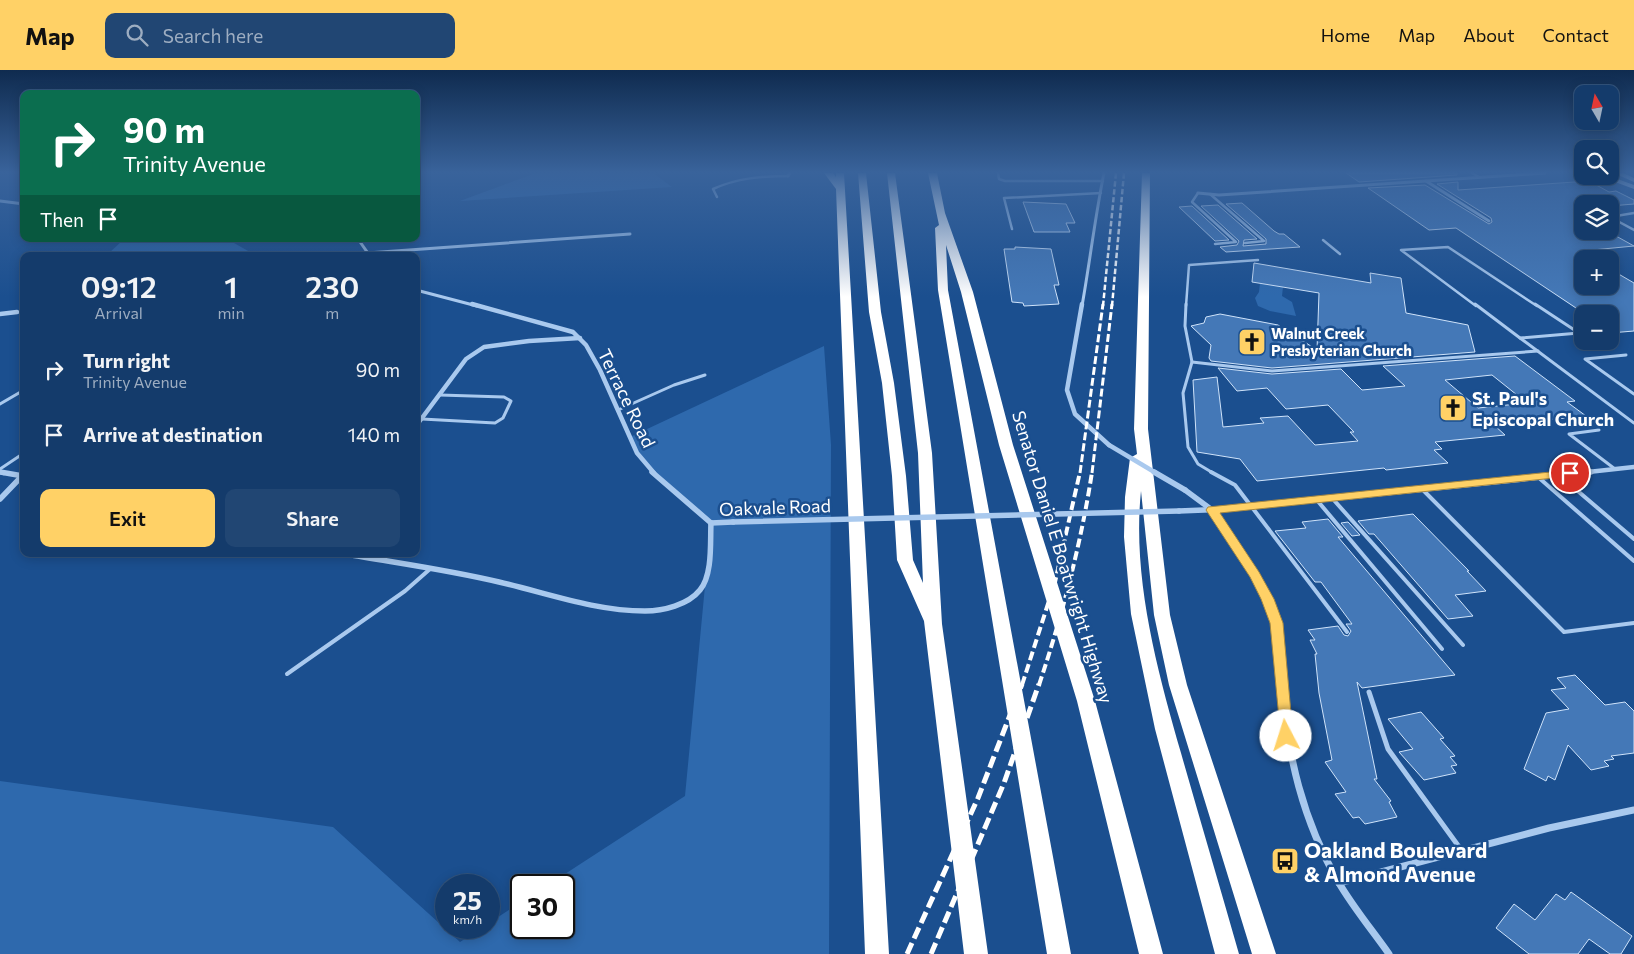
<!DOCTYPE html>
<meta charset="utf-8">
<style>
body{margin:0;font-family:Commissioner,sans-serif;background:#214673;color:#f1f3f6;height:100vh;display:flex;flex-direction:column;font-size:19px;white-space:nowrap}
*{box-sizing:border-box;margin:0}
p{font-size:16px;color:#9dadc1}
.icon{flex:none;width:28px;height:28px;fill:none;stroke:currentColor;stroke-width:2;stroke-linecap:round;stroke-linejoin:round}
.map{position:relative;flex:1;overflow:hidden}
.details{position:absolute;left:20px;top:182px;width:400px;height:305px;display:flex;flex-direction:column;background:#143b6b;border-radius:10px;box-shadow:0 2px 12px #0003,0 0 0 1px #33557e}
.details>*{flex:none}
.top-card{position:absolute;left:20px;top:20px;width:400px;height:152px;border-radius:10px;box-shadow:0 2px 12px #0003,0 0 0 1px #33557e;background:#0b6e4f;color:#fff;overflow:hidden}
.needle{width:32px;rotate:351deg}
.controls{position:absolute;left:1574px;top:15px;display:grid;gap:10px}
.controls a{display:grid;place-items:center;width:45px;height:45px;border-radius:10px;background:#143b6b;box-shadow:0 2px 12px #0003,0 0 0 1px #33557e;font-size:25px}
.speed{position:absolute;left:435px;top:804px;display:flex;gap:10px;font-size:25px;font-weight:700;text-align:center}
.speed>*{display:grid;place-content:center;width:65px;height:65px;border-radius:50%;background:#143b6b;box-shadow:0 2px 12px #0003,0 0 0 1px #33557e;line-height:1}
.speed small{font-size:12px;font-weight:400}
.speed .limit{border:2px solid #111;border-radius:8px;background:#fff;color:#111}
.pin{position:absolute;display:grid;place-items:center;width:42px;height:42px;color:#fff;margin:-21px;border:2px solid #fff;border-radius:50%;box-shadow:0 1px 5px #0007}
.me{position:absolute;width:55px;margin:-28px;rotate:355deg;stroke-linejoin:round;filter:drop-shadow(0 0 4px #0008)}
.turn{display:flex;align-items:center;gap:18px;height:105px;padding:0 20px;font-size:22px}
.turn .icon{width:65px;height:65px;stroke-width:2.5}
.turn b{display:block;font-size:35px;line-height:42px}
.then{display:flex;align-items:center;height:48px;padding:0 20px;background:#0003;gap:10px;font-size:19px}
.eta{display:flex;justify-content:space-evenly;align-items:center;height:85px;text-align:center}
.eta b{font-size:30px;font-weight:600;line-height:35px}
.primary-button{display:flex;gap:10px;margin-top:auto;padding:10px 20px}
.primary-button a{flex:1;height:58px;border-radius:10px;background:#ffd166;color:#111;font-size:20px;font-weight:600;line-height:58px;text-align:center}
.primary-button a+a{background:#214673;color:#f1f3f6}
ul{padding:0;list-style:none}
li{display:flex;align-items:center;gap:15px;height:65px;padding:0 20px}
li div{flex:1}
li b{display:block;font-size:19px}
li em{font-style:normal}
header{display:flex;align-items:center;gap:30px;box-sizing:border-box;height:70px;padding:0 25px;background:#ffd166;color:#111}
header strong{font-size:24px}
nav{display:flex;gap:28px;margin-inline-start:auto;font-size:18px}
.search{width:350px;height:45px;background:#214673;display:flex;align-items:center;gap:12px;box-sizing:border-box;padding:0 18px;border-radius:10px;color:#9dadc1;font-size:19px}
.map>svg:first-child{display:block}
</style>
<header>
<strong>Map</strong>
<div class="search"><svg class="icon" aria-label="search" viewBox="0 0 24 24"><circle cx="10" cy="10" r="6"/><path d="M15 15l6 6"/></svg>Search here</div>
<nav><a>Home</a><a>Map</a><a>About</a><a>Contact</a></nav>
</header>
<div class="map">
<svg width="1634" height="884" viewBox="0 0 1634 884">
<rect width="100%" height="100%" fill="#1b4f8f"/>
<g fill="#2e69ad">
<polygon points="536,103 653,103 672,117 460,131"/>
<polygon points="124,169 227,169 257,186 107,185"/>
<polygon points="1260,213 1283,217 1282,226 1292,232 1296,246 1270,241 1258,236 1255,228 1259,222"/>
<polygon points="824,276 831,375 829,884 0,884 0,711 333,757 460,872 482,858 489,858 489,853 521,832 521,858 564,858 564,815 548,815 685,726 711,453 646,396 630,367"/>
</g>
<g fill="#4478b7" stroke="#cfe3fa" fill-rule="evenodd">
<polygon points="1346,103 1457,103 1457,105 1359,112"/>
<polygon points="1589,111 1609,122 1616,121 1634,130 1634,134 1610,136 1610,134 1582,134 1582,144 1578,145 1582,147 1582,161 1607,161 1634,176 1582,181 1594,188 1582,189 1582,216 1610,216 1610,199 1634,213 1634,261 1610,263 1610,244 1585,244 1456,158 1429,160 1368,118 1425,115 1489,154 1492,152 1491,148 1437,114 1458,112 1458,120"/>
<polygon points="1023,132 1066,134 1075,153 1066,153 1070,162 1034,162"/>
<polygon points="1242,133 1274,161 1279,164 1284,164 1300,177 1226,182 1220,177 1237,175 1239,171 1201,136 1218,135 1257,169 1244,170 1243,176 1266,174 1266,169 1226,134"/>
<polygon points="1192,136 1229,170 1215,171 1179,137"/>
<polygon points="1015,177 1051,179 1059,215 1054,215 1059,234 1024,236 1023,233 1012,232 1004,179 1015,179"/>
<polygon points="1254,193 1371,213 1370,203 1401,208 1406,243 1468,255 1475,282 1272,298 1211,291 1209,288 1211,275 1191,256 1204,253 1206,247 1220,244 1278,255 1317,280 1319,223 1252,212"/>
<path d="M1515,286L1575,331L1567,332L1586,346L1494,355L1505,365L1435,372L1442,379L1434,380L1448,393L1386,400L1384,398L1257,411L1240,389L1197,382L1193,310L1217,307L1223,357L1264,353L1260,348L1288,346L1315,375L1358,371L1350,362H1354L1328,335L1286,339L1267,318L1237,321L1218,298L1272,304L1341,299L1362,320L1405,316L1383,296ZM1492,305L1527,333L1478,338L1445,310Z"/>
<polygon points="1413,444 1469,501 1467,501 1486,521 1455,525 1473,546 1448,549 1374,464 1369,464 1358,451"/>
<polygon points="1328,449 1343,467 1338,467 1455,605 1362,618 1357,612 1377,709 1374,709 1391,731 1389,732 1397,747 1365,754 1359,747 1353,748 1335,724 1346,722 1325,692 1332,690 1319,623 1315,584 1317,584 1310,570 1315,570 1308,560 1338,556 1344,565 1348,566 1351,561 1346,554 1352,554 1321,512 1315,512 1275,461 1306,458 1302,452"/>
<polygon points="1348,452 1360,465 1352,466 1341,453"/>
<polygon points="1575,605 1605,635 1625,632 1634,641 1634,683 1611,686 1614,689 1604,691 1609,696 1591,700 1568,675 1555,710 1548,706 1546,711 1524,699 1546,643 1569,639 1551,620 1566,618 1557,608"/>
<polygon points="1421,642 1444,668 1440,669 1455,686 1450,687 1457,695 1451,696 1456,703 1424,710 1399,682 1413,679 1388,649"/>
<polygon points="1571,822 1632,866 1621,884 1610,884 1589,869 1578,884 1529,884 1496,858 1514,834 1535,850 1556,824 1565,830"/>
</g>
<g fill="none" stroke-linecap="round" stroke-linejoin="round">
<g stroke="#a9c9ee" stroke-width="2.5">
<polyline points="998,103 999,109 1005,111 1103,111"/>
<polyline points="1472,103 1479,107"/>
<polyline points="1198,123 1192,132 1236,172 1215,174"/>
<polyline points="1210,124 1264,171 1245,173"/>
<path d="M717,127L713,119C737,108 762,106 788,106"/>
<polyline points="1610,147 1634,160"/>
<polyline points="1610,147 1634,143"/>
<polyline points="1012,159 1004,128 1101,123"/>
<polyline points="1323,170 1340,184"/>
<polyline points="1186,236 1189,195 1258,190"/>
<polyline points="1476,236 1401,180 1448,177 1537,236"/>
</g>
<g stroke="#a9c9ee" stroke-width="3">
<polyline points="1186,234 1185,256 1192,292 1183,323 1188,377 1198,394 1213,403"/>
<polyline points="1475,234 1520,268 1579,263 1535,234"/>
<polyline points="1520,268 1634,353"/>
<polyline points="1626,285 1585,289 1634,324"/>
<polyline points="1192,292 1272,301 1538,281"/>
<polyline points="0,334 24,320"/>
<polyline points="618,340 674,315 705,305"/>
<polyline points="422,349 495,353 503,348 511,331 504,327 440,325"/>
<polyline points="1599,360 1569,364 1615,399"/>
<polyline points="0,399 24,383"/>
</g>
<g stroke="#a9c9ee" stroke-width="4">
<polyline points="1211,402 1235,415 1347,562"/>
<polyline points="1559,405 1634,469"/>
<polyline points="1538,407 1634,491"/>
<polyline points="1422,419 1564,562 1634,553"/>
<polyline points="1332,428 1463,575"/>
<polyline points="1316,429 1442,579"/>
<polyline points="287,604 405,521 430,499"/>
</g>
<polyline stroke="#a9c9ee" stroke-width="5" points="1369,622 1388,679 1462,781"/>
<g stroke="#a9c9ee" stroke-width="3">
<polyline points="788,106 790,103"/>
<polyline points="1426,111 1489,151"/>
<polyline points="1198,123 1219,125 1545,103"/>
<polyline points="0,131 24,134"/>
<polyline points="358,169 370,186"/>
<polyline points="367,183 630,164"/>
<polyline points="416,220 477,236"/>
<path d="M1082,236C1090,191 1095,147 1104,103"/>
</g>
<g stroke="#a9c9ee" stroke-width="4.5">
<polyline points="472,234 573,262 586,275 600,300 637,383 654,403"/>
<polyline points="1082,234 1067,320 1075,344 1109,375"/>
<polyline points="0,244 17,242"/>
<polyline points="416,356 466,289 484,277 529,271 580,268"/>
<polyline points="0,402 4,403"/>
<polyline points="1579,403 1634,397"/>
</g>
<g stroke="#a9c9ee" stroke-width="5.5">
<polyline points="0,402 23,406"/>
<polyline points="652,402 711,453"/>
<polyline points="1185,420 1212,440 1255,505 1268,529 1276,553 1281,615"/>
<polyline points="0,429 22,406"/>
<polyline points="1179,441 1229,439 1591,402"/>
<polyline points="711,453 733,452"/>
<path d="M346,484C397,493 449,500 499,512C547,523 595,541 645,541C663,541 688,535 700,520C713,504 710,472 711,453"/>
</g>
<g stroke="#a9c9ee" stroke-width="7">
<path d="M1281,614C1288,685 1302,750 1339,813C1353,837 1372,860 1389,884"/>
<polyline points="1339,813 1549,758 1634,740"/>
</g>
<g fill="#d6e6fa" fill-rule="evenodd">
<polygon points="1614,103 1623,103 1634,108 1634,112"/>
<polygon points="1599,106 1609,106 1634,115 1634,119"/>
</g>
<g fill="#fff" fill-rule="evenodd">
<polygon points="824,103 833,103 836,107 836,103 844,103 889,884 865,884 836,119"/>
<polygon points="858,103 866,103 881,242 894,313 906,406 913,490 923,513 918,383 887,103 895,103 932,383 942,554 988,884 964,884 924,551 897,490 892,406 882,313 869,242"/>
<polygon points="928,103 937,103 945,143 973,222 1013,375 1095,631 1163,884 1139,884 1077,631 999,375 961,222 946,175 948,220 1071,884 1047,884 938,220 935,158 939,155"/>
<path d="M1142,103H1150L1148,359L1170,545L1187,615L1276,884H1252L1169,615L1154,545L1141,421C1132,508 1157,599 1181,683C1200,750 1220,817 1239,884H1215L1155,659L1131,544L1124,467L1125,427L1130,388L1137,384L1134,359Z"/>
</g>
<g stroke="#fff" stroke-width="2.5" stroke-dasharray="5.5 2.5" stroke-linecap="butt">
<polyline points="1103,236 1116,103"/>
<polyline points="1112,236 1124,103"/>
</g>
<g stroke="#fff" stroke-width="3" stroke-dasharray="8 3" stroke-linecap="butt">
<polyline points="1080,403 1103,234"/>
<polyline points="1092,403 1112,234"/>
</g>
<g stroke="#fff" stroke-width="4" stroke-dasharray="9 4" stroke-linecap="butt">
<polyline points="1022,615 1055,512 1080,402"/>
<path d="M1039,615C1062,546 1081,474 1092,402"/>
</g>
<g stroke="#fff" stroke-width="5" stroke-dasharray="12 5" stroke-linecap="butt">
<polyline points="907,884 978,728 1022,614"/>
<polyline points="931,884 1004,713 1039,614"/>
</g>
<polyline stroke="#a9c9ee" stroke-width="4.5" points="1109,375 1156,403"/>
<g stroke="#a9c9ee" stroke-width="5.5">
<polyline points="1154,402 1185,420"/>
<polyline points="733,452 1179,441"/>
</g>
</g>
<linearGradient id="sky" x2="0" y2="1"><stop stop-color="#0f2b4f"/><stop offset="0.45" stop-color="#39639b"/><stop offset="1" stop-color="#39639b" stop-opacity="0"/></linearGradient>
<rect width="1634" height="227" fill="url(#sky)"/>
<polygon fill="#ffd166" stroke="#a68842" points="1570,400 1575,403 1573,406 1220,443 1259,502 1274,529 1283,553 1293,666 1291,670 1286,672 1281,670 1270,553 1261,529 1250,507 1206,440 1208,437"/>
<defs>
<symbol id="church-square" viewBox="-11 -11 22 22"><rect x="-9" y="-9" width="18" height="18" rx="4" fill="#ffd166" stroke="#1b4f8f"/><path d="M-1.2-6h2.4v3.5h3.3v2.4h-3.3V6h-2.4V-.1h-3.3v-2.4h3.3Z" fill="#111"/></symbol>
<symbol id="bus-square" viewBox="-11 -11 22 22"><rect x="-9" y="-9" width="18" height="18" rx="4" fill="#ffd166" stroke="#1b4f8f"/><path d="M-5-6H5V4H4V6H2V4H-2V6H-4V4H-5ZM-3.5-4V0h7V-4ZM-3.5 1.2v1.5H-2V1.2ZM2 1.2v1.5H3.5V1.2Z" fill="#111"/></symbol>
</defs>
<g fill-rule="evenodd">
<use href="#church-square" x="1236" y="256" width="32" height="32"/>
<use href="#church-square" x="1437" y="322" width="32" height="32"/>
<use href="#bus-square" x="1269" y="775" width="32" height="32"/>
</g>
<g text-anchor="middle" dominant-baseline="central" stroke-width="5" stroke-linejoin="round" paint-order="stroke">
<g font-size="15" font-weight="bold" fill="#fff" stroke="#1b4f8f" text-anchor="start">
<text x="1271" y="263">Walnut Creek<tspan x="1271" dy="17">Presbyterian Church</tspan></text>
</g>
<g font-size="18" fill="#fff" stroke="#1b4f8f">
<text transform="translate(627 328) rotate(64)">Terrace Road</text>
<text transform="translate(775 437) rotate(-2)">Oakvale Road</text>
<text transform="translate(1063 487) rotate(73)">Senator Daniel E Boatwright Highway</text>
</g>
<g font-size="18" font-weight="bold" fill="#fff" stroke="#1b4f8f" text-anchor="start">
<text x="1472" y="328">St. Paul's<tspan x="1472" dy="21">Episcopal Church</tspan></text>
</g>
<g font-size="21" font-weight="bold" fill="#fff" stroke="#1b4f8f" text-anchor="start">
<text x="1304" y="779">Oakland Boulevard<tspan x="1304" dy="24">&amp; Almond Avenue</tspan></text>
</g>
</g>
</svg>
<div class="controls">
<a><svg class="needle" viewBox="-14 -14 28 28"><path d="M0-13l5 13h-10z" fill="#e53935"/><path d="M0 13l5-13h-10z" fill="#9dadc1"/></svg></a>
<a><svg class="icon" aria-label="search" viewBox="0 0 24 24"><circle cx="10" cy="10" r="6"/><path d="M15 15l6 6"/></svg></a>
<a><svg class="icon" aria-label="layers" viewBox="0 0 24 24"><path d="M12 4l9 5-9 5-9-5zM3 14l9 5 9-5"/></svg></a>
<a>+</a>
<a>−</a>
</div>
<div class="speed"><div>25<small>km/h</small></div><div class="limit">30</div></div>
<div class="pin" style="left:1570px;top:403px;background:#d93025"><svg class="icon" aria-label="arrive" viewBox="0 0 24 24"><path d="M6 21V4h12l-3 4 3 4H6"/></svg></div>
<svg class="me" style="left:1286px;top:666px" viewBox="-20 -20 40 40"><circle r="19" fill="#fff"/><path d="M0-13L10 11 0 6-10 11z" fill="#ffd166"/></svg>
<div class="top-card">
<div class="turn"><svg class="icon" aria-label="right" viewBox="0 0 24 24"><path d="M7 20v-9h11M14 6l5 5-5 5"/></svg><div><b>90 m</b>Trinity Avenue</div></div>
<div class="then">Then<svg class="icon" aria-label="arrive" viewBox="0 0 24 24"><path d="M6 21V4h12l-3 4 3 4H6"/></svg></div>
</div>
<section class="details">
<div class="eta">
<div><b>09:12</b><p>Arrival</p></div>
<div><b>1</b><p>min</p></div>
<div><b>230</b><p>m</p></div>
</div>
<ul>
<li><svg class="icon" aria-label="right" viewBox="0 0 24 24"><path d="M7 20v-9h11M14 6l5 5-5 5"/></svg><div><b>Turn right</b><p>Trinity Avenue</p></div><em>90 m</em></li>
<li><svg class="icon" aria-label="arrive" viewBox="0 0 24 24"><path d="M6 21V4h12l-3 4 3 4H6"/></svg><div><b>Arrive at destination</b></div><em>140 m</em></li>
</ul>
<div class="primary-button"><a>Exit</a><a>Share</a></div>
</section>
</div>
